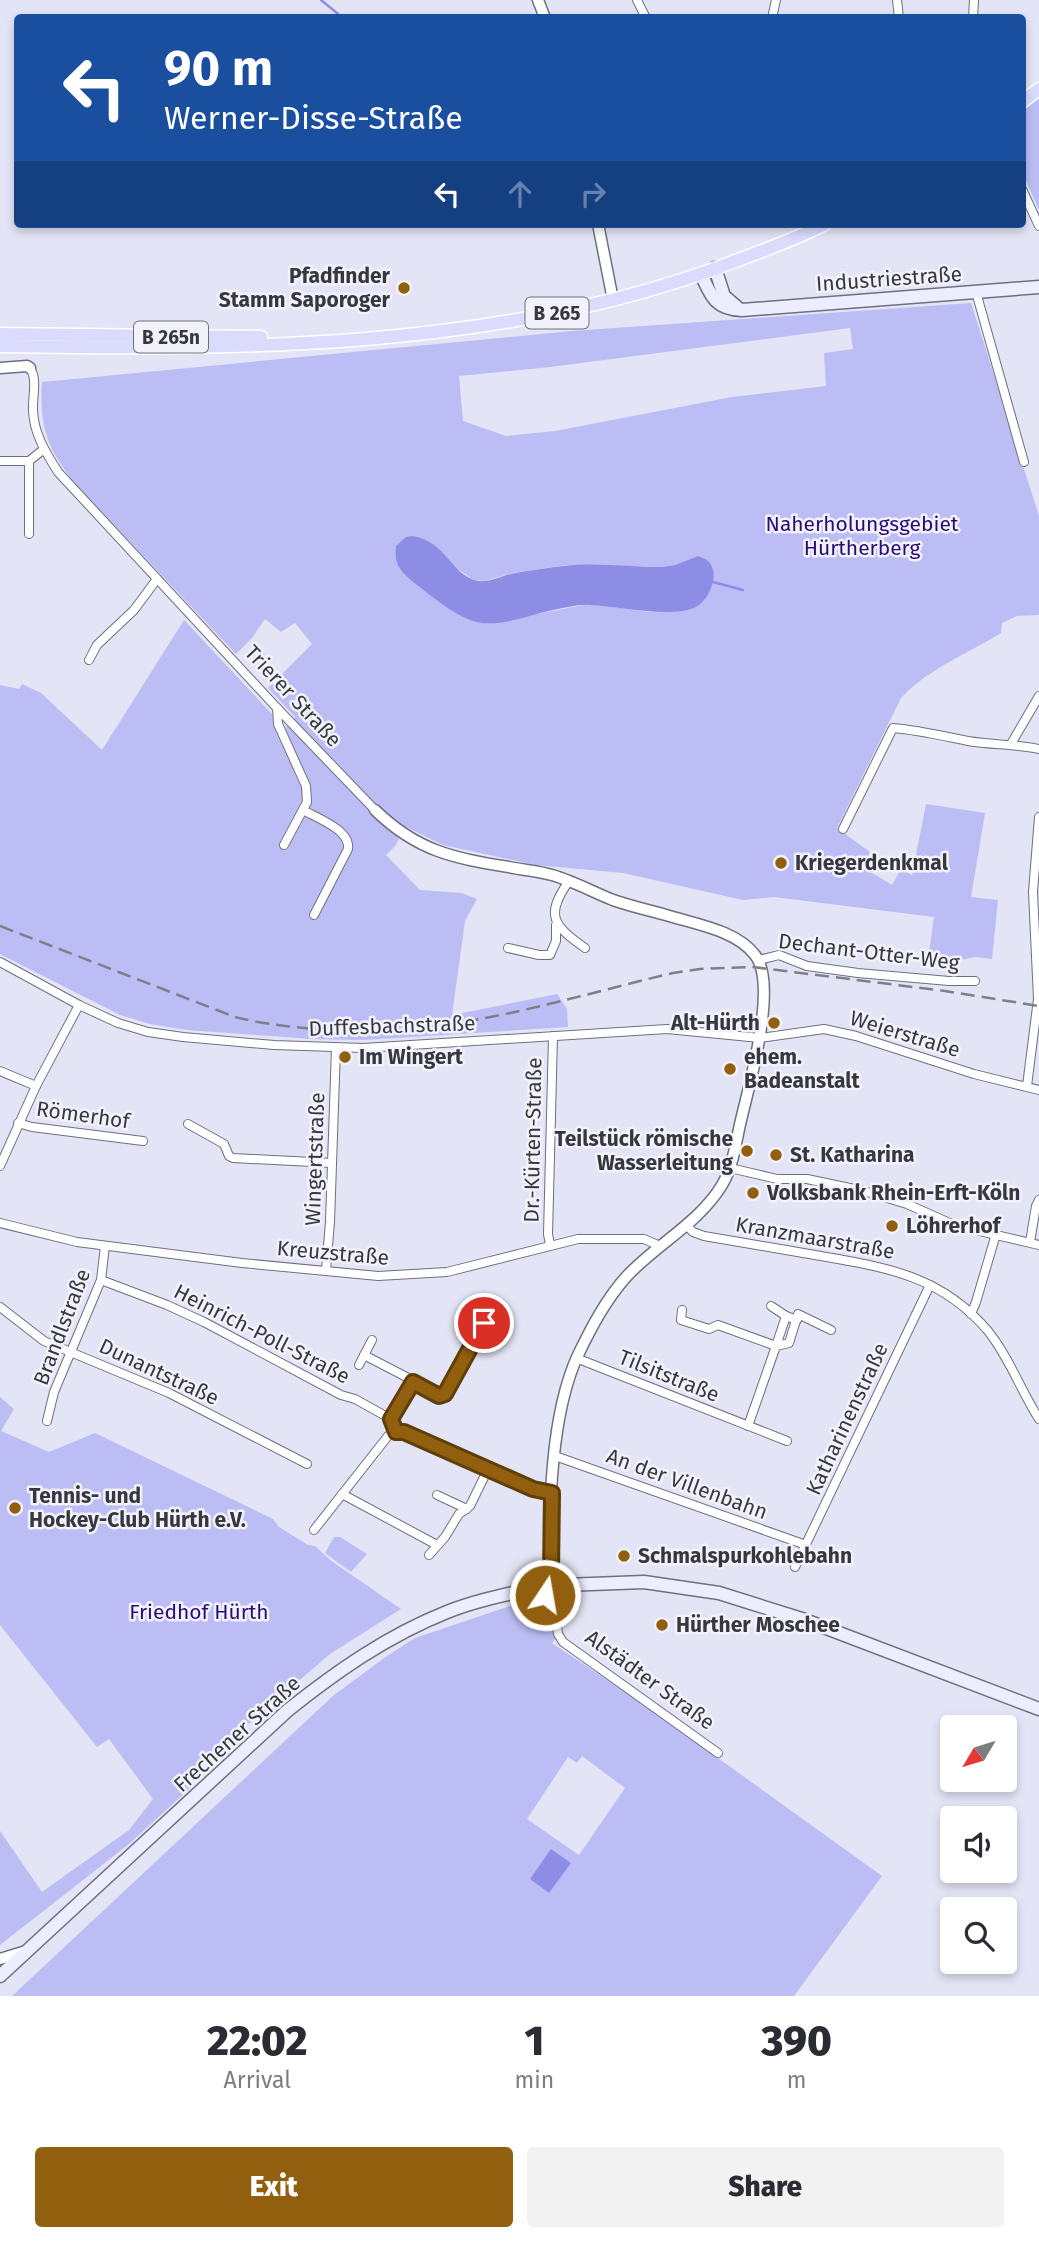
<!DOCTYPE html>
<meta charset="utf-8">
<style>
body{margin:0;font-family:"Fira Sans",sans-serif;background:#f2f2f3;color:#2b2b33;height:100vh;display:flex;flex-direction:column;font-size:26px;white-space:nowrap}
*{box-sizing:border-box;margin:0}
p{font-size:23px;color:#7c7c81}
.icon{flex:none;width:38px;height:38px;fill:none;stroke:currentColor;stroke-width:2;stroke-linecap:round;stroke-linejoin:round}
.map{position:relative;height:1996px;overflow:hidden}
.drawer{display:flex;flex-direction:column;background:#fff;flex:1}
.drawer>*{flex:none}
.hud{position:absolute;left:14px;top:14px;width:1012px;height:214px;border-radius:7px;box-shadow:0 4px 10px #0003;background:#1a4fa0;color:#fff;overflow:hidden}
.needle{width:46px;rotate:232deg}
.tools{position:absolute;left:940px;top:1715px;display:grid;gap:14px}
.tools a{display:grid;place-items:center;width:77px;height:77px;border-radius:7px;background:#fff;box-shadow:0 4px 10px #0003;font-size:35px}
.pin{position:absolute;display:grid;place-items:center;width:60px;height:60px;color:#fff;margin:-30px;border:4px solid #fff;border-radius:50%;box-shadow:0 2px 7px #0007}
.me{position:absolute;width:77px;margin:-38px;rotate:12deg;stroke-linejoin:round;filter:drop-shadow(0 0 5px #0008)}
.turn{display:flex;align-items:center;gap:24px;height:147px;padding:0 35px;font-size:32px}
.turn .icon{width:91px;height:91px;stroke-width:2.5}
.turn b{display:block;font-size:49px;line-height:60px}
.lanes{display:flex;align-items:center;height:66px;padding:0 35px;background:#0003;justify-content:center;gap:35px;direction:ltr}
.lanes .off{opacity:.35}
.eta{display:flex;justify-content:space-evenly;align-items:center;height:119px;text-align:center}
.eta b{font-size:42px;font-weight:800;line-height:49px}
.cta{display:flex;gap:14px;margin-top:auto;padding:14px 35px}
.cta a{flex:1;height:80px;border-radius:7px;background:#915f0e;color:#fff;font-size:28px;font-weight:800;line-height:80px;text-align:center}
.cta a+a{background:#f2f2f3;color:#2b2b33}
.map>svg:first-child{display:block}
</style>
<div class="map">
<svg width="1039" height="1996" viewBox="0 0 1039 1996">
<rect width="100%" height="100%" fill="#e3e4f5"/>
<g fill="#bcbdf4" fill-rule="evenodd">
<polygon points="1039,98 1039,210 1022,172 1022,111"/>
<path d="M971,303L1039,516V615L1017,616L1002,623L1001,633C967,654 928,669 901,698L837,828L870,852L862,867L892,885L901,869L912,875L926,804L985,813L971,897L998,900L992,959L975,957L927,967L934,917L774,897L743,900L623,873L536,865L443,845L406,827L395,846L386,855L420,890L462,893L477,899L465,921L452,1015L557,994L567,1009L568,1027L364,1040L311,1039L187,1030L150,1024L120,1015L0,954V685L19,689L22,684L41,693L102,750L184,620L285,728L295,717L268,688L312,644L295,623L281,632L265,619L252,638L236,654L80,489C49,452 39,431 42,382L572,331ZM850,328L853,349L824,353L826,386L732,397L555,431L506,436L463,421L459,376L550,367ZM698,556V606L692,608L650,612L588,604L497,622L456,568L474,580L485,581L512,573L567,565L662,567L675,565Z"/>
<polygon points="0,1397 14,1409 1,1431 49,1452 95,1433 273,1519 279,1527 308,1545 315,1546 330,1560 401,1609 330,1654 183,1780 189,1789 129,1844 0,1945 0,1831 42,1892 129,1830 153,1799 109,1739 97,1747 0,1625"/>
<polygon points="334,1537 340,1537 367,1554 351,1572 325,1553"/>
<path d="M525,1601L552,1610L556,1638L552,1643L640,1702L882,1876L794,1996H12L334,1695L387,1656L415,1638ZM582,1756L625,1788L579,1855L527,1819L568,1757L577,1763Z"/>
</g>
<g fill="#8e8de5">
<path d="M412,536C447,541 450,575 478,581C490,583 503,575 515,573C531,570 547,568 563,566C595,562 630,567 662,567L675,565L698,556C702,558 705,558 708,561C721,573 709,600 696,607C672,619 618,606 590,605C578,604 565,608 553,610C528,615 495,630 470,620C452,613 435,599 421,588C405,575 393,568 396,546L406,537Z"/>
<polygon points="551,1849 571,1863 549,1893 530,1879"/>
</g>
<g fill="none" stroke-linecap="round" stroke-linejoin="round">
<g stroke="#8e8de5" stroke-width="2.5">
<polyline points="321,0 343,18"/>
<polyline points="713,582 743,590"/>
</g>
<defs>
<g id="minor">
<polyline points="637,0 646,18"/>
<polyline points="897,0 899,18"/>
<polyline points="772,18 776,0"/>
<polyline points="973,18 974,0"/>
<polyline points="1022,189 1039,226"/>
<polyline points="976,292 1024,462"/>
<path d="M30,368C38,380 32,397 33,411C34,434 46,453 58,472L277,708L375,810"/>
<polyline points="0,461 29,461 44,449"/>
<polyline points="29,461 29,534"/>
<polyline points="89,660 97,645 134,610 157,579"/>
<polyline points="277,708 278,724 306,786 307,802 284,845"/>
<polyline points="1011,744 1039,696"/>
<path d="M303,810C317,818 351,830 348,849L314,915"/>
<path d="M843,829L893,728C918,730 943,736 968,741C992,745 1015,744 1039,749"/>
<path d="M569,881C544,916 554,926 585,948"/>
<polyline points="508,948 539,955 550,955 556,941 556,925"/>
<polyline points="759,960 779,955 807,966 858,973 949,981 975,981"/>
<polyline points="0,962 79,1005 118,1023 148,1032 183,1037 274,1045 363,1048 667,1029 760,1038 824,1029 856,1036 974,1074 1039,1090"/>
<polyline points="0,1071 36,1086"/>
<polyline points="1027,1086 1038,999 1033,892 1039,817"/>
<polyline points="18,1123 32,1127 143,1141"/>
<polyline points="188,1124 224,1144 229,1156 233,1158 332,1163"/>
<polyline points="0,1166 36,1086 79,1005"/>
<polyline points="730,1168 777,1179 807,1179 864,1191 907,1204 954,1225 1039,1245"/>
<polyline points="0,1223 77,1242 242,1263 378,1276 447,1272 578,1239 644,1239 660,1246"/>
<path d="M686,1225L693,1232L704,1236C741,1242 778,1249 815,1255C883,1267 940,1274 988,1331C1009,1357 1021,1391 1039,1419"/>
<polyline points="1030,1242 1036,1206 1039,1200"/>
<polyline points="550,1245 548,1234 553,1036"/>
<polyline points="326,1270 330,1222 336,1048"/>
<polyline points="101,1280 167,1305 204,1322 341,1395 355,1399 391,1419 396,1432"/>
<polyline points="771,1306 786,1316"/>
<polyline points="0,1307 44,1341 169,1393 307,1464"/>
<polyline points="682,1310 681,1320 709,1329 718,1325 776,1346 786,1316 797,1320"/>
<polyline points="971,1314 976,1302 996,1234"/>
<polyline points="364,1355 443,1396 484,1323"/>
<polyline points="576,1358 787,1441"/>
<polyline points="359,1365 372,1340"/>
<polyline points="391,1419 413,1382"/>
<polyline points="47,1421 54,1392 101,1280 105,1246"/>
<polyline points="748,1426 776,1346 789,1343 798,1314 831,1330"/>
<polyline points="555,1456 806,1545"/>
<polyline points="342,1494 437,1545"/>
<polyline points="437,1495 467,1509"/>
<polyline points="314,1530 388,1436 396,1432 404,1432 533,1489 552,1493"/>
<polyline points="429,1555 445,1537 459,1514 470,1506 488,1469"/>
<polyline points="795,1567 930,1285"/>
<polyline points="554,1597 558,1634 563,1642 718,1753"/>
</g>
<g id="tertiary">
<polyline points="538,0 545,18"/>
<polyline points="598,224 613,300"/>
<polyline points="0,368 27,366 30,368"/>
<path d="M375,810C417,851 453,858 509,867C523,870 538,871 552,875C573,881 593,892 613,900C630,906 648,910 666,915C695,924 736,930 755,955C778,984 750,1082 742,1116C736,1139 734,1165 722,1185C699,1223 657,1244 627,1276C606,1299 591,1328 578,1355C551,1413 548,1509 551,1573"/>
<polyline points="0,1959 26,1951"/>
</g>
<g id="secondary">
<polyline points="715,268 724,296 738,308"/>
<path d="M701,274C711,296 715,309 742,310L1039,287"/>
<circle cx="552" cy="1585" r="12"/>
<polyline points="565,1585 644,1582 719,1593 805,1620 1039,1709"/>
<path d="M0,1976L287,1711C337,1671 387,1636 447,1612C477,1600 509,1594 540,1587"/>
</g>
<g id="primary">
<polyline points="1022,102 1039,89"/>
<polyline points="0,334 261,337"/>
<path d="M0,346C238,350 491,350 717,268C753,254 790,242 825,224"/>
</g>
</defs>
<use href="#minor" stroke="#6f707e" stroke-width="10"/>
<use href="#tertiary" stroke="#6f707e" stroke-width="13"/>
<use href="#secondary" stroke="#6f707e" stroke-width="15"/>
<use href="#primary" stroke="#fff" stroke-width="15"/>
<use href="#minor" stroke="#fff" stroke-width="8"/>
<use href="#tertiary" stroke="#fff" stroke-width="10"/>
<use href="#secondary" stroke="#ecedfe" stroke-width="12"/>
<use href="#primary" stroke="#dadbfd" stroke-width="12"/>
<path stroke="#7e7f89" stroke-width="2.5" stroke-dasharray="14 7" stroke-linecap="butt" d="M0,926L235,1017C308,1035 407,1034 480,1019C545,1007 609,988 673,973L700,969L753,967L945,991L1039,1006"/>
</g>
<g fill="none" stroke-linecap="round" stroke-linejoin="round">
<defs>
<polyline id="route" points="484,1323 445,1394 439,1396 413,1382 391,1419 396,1432 404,1432 533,1489 552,1493 551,1573 544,1576 540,1583 545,1595"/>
</defs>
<use href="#route" stroke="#5e3e09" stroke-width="18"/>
<use href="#route" stroke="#915f0e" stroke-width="12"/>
</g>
<g fill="#915f0e" stroke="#f2f2fc" stroke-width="2.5">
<circle cx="404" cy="288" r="7"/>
<circle cx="781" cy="863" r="7"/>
<circle cx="774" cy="1023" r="7"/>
<circle cx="345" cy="1057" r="7"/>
<circle cx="730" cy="1069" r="7"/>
<circle cx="747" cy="1151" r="7"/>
<circle cx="776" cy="1155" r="7"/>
<circle cx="753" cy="1193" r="7"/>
<circle cx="892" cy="1226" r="7"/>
<circle cx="15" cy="1508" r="7"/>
<circle cx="624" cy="1556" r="7"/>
<circle cx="662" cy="1625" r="7"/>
</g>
<g text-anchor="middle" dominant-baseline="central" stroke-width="5" stroke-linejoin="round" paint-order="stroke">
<g fill="#f2f2fc" stroke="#6f7077" stroke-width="2">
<rect x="525.5" y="297.5" width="63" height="31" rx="5"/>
<rect x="134" y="321.5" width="74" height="31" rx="5"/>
</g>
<g font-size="19" font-weight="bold" fill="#37383e">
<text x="557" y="313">B 265</text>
<text x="171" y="337">B 265n</text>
</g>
<g font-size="21" font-weight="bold" fill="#37383e" stroke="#f2f2fc" text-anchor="start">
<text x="390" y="276" text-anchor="end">Pfadfinder<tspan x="390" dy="24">Stamm Saporoger</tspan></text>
<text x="795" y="863">Kriegerdenkmal</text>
<text x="760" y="1023" text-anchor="end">Alt-Hürth</text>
<text x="359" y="1057">Im Wingert</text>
<text x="744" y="1057">ehem.<tspan x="744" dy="24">Badeanstalt</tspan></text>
<text x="733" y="1139" text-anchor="end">Teilstück römische<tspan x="733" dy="24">Wasserleitung</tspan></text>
<text x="790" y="1155">St. Katharina</text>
<text x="767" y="1193">Volksbank Rhein-Erft-Köln</text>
<text x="906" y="1226">Löhrerhof</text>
<text x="29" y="1496">Tennis- und<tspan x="29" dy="24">Hockey-Club Hürth e.V.</tspan></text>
<text x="638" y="1556">Schmalspurkohlebahn</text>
<text x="676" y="1625">Hürther Moschee</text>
</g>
<g font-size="21" fill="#37383e" stroke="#f2f2fc">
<text transform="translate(889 279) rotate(-4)">Industriestraße</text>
<text transform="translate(293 696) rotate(47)">Trierer Straße</text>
<text transform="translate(869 952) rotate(7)">Dechant-Otter-Weg</text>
<text transform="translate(392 1026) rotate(-2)">Duffesbachstraße</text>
<text transform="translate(905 1034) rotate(17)">Weierstraße</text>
<text transform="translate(83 1115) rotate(8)">Römerhof</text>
<text transform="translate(533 1140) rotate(-89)">Dr.-Kürten-Straße</text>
<text transform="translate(315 1159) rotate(-88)">Wingertstraße</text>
<text transform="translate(815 1238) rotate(10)">Kranzmaarstraße</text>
<text transform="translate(333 1253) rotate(5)">Kreuzstraße</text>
<text transform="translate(62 1327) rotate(-69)">Brandlstraße</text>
<text transform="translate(262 1334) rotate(27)">Heinrich-Poll-Straße</text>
<text transform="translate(159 1372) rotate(25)">Dunantstraße</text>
<text transform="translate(669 1376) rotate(22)">Tilsitstraße</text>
<text transform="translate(847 1419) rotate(-65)">Katharinenstraße</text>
<text transform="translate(687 1484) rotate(20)">An der Villenbahn</text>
<text transform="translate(650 1680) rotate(36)">Alstädter Straße</text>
<text transform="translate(237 1734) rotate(-42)">Frechener Straße</text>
</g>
<g font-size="21" fill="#290c76" stroke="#f2f2fc">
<text x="862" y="524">Naherholungsgebiet<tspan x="862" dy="24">Hürtherberg</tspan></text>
<text x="199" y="1612">Friedhof Hürth</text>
</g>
</g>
</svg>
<div class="tools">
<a><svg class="needle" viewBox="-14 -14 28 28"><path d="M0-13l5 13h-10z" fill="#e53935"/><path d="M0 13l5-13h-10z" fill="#7c7c81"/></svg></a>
<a><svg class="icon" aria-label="sound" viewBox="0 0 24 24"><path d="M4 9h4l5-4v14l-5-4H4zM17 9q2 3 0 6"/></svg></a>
<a><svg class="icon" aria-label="search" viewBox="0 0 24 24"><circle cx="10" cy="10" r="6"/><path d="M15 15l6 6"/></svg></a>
</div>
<div class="pin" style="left:484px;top:1323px;background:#d93025"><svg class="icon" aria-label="arrive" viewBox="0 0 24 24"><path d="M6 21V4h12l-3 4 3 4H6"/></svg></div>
<svg class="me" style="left:545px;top:1595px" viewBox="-20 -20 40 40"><circle r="17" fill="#915f0e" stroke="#fff" stroke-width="3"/><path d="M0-11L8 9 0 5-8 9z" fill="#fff"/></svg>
<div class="hud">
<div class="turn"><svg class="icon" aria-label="left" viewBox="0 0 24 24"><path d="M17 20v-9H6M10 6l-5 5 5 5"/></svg><div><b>90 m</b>Werner-Disse-Straße</div></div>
<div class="lanes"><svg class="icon" aria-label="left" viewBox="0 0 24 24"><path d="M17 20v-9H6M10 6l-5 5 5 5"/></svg><svg class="icon off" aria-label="ahead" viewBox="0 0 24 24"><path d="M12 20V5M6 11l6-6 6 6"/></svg><svg class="icon off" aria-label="right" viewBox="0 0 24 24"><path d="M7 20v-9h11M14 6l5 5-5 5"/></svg></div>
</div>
</div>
<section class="drawer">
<div class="eta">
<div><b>22:02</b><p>Arrival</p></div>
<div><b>1</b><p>min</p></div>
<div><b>390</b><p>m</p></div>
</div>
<div class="cta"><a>Exit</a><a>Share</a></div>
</section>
